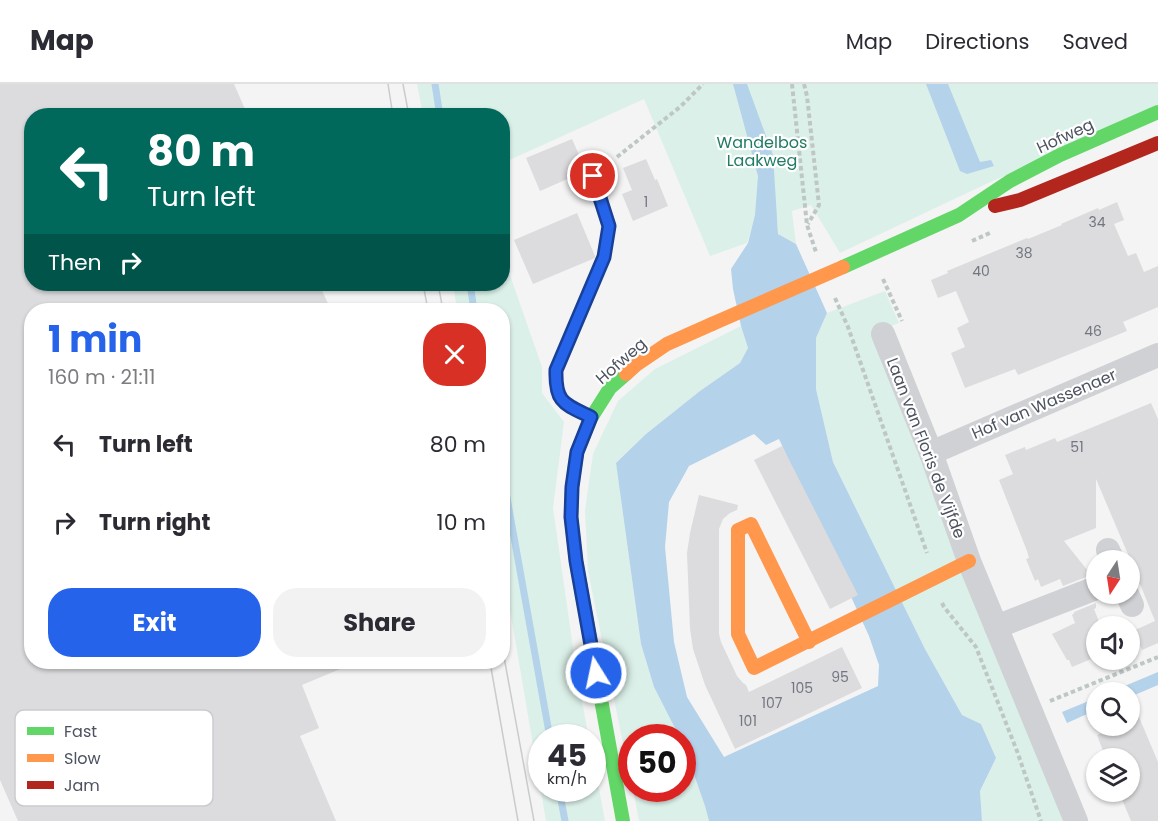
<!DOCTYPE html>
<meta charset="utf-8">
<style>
body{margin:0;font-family:Poppins,sans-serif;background:#f2f2f3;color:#2b2b33;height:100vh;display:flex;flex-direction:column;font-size:22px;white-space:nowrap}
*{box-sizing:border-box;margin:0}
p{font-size:20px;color:#7c7c81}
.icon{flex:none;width:33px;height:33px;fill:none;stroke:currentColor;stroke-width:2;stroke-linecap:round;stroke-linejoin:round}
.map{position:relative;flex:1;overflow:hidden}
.panel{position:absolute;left:24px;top:219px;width:486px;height:366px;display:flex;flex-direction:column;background:#fff;border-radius:24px;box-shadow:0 2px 4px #0004}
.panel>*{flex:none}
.hud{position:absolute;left:24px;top:24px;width:486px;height:183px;border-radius:24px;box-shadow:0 2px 4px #0004;background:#00695c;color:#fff;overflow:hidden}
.needle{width:39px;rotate:192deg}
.controls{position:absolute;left:1086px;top:466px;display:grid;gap:12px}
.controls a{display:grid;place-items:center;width:54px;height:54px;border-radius:50%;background:#fff;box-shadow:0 2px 4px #0004;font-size:30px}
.speed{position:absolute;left:528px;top:640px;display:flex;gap:12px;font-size:30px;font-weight:700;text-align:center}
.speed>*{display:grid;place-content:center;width:78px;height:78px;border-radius:50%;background:#fff;box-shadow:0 2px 4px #0004;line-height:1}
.speed small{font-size:15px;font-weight:400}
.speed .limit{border:9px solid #d22;background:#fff;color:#111}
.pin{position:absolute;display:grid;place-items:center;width:51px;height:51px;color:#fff;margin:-26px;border:3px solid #fff;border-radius:50%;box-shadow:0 2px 6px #0007}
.me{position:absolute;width:66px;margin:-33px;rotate:350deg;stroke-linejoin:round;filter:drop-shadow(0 0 4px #0008)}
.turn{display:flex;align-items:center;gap:21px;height:126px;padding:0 24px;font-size:27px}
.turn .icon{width:78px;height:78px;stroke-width:2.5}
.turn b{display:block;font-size:42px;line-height:51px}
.then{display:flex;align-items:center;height:57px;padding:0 24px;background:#0003;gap:12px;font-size:22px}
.round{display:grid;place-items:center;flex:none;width:63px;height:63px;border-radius:24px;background:#f2f2f3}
.head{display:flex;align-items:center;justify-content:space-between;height:102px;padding:0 24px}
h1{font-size:36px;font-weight:700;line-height:45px;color:#2563eb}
.action{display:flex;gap:12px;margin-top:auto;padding:12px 24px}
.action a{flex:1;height:69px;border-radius:24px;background:#2563eb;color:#fff;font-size:24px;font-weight:700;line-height:69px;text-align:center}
.action a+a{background:#f2f2f3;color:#2b2b33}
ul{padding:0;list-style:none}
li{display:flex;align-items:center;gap:18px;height:78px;padding:0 24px}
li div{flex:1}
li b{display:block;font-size:22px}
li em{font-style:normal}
header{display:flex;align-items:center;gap:36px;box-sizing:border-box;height:84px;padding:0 30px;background:#fff;border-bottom:2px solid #e1e1e2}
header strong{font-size:28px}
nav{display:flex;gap:33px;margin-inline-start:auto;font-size:21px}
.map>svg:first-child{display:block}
</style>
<header>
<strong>Map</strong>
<nav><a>Map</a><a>Directions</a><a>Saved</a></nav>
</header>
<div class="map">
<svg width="1158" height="737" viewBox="0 0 1158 737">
<rect width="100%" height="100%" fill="#f4f4f4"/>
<g fill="#dbf0e8">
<polygon points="417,0 1158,0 1158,24 986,100 840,169 811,121 792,127 796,160 778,150 777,132 753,140 747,159 710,172 644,15 503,79 502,32 423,31"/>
<polygon points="503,171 542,283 542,309 564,338 553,424 577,591 589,654 542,654 542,705 592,705 593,672 605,737 546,737 503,485 502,226 457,226 453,200 502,200"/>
<polygon points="885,207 899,239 877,247 1063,737 982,737 980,707 996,674 981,640 962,631 925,565 833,378 816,305 816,254 827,229"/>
<polygon points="741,242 748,264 740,279 700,307 646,350 616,379 641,560 654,603 680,654 632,654 631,699 588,487 585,426 593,370 618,317 655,285"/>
<polygon points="683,659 705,722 709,737 639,737 633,705 682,705"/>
</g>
<g fill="#b4d2ea" fill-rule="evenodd">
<path d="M733,0H747L773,71L778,150L796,160L827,229L816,254V305L833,378L925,565L962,631L981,640L996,674L980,707L982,737H709L705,722L683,659L682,654H680L654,603L641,560L616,379L646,350L700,307L740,279L748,264L741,242L733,205L731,185L748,159L755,131L758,92ZM754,350L766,361L779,355L869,552L879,581L878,602L724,673L687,613L674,558L665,463L669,418L689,382Z"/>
<polygon points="926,0 948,0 980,78 991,76 994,82 967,90 960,87"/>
<polygon points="1158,588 1158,601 1130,613 1130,609 1108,609"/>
<polygon points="1096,614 1096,626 1067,639 1062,628"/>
</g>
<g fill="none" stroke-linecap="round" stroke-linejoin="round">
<g stroke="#b4d2ea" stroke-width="7">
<polyline points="435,0 440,32"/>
<polyline points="470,200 474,226"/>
<polyline points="502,386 550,654"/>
<polyline points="559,705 565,737"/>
</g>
</g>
<g fill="#dcdcde">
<polygon points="0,0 234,0 248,32 32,32 32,200 319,200 331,226 32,226 32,578 357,578 302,601 319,644 300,652 336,737 18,737 0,696"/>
<polygon points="572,55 586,87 540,107 526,74"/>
<polygon points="646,75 655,96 657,95 668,122 633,137 622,110 632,106 623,84"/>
<polygon points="1117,118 1124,136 1114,140 1128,172 1136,169 1144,188 1158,182 1158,223 1123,238 1127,247 1018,291 1015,285 965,304 951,269 965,263 957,244 969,238 956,207 938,214 931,196 948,189 947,187 1027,154 1028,155 1062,141 1061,140 1098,124 1099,126"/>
<polygon points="577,129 595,172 595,174 533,200 514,156"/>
<polygon points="1151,319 1158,335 1158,559 1142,566 1133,547 1155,537 1140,500 1137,501 1130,496 1130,475 1096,395 1096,444 1064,457 1088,487 1096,483 1096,490 1091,491 1063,502 1060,495 1041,503 1038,495 1035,497 1026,475 1029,474 1027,467 999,396 1013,390 1005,371 1025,363 1026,366 1055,354 1057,358"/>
<polygon points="782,362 858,511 830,525 754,376"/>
<polygon points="699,411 738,421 737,426 730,429 723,435 719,445 719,550 721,558 737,592 743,599 746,601 749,608 842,563 862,604 735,665 705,601 693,565 690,545 687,469 690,449"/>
<polygon points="1096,519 1096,524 1094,525 1101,543 1096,543 1096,573 1072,583 1069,576 1067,576 1052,550 1075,539 1072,531 1074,529 1074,528"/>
<polygon points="1139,633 1158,678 1158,737 1131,737 1121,713 1123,713 1121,708 1130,708 1130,675 1106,675 1097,651 1118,642 1130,642 1130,637"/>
</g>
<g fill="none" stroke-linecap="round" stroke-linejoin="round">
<g stroke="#bec7c6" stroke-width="4" stroke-dasharray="4.5 3" stroke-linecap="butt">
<polyline points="792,0 807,141 816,168"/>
<polyline points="804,0 807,12 819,121 808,140"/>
<polyline points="617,73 680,23 703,0"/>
<polyline points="972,157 992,148"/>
<polyline points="883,195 902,237"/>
<polyline points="835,214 848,243 927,469"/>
<polyline points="942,519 944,523 976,563 1017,667 1041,737"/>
<polyline points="1050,617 1158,573"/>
</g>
<path stroke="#d0d1d4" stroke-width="12" d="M590,333C563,320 555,318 556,286L604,173L609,142L593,92"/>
<g stroke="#d0d1d4" stroke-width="24">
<polyline points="883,250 931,369 969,477 1076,737"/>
<polyline points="931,369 1158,271"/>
<polyline points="1108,466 1113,477"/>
<polyline points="1127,510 1132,521"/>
<polyline points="996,543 1096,504"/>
</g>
<g stroke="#63d668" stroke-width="14">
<polyline points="843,183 959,131 1010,97 1060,71 1158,28"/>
<polyline points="623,737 576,477 571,433 572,403 577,368 591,334 610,304 626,290"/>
</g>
<g stroke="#ff974d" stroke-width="14">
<polyline points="626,290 636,281 667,260 712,240"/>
<polyline points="809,558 751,440 738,446 738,550 754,584 969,477"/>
</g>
<polyline stroke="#b3261e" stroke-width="14" points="995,122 1020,116 1158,59"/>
<g stroke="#cacbcd" stroke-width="1.5">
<polyline points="388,0 393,32"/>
<polyline points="403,0 409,32"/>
<polyline points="423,200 428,226"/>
<polyline points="438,200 443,226"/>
<polyline points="502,562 534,737"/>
<polyline points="490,578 518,737"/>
</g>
<polyline stroke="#ff974d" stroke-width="14" points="712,240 843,183"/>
</g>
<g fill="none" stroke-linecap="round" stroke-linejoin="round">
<defs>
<path id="route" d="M593,92L609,142L604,173L556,286C555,319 564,320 591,333L577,368L572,403L571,433L576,477L596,589"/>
</defs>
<use href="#route" stroke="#184099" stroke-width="15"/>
<use href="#route" stroke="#2563eb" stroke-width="10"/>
</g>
<g text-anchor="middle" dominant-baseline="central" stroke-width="4.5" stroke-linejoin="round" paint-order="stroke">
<g font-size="14" fill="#727680">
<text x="646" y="118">1</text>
<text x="1097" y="138">34</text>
<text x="1024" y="169">38</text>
<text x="981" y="187">40</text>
<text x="1093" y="247">46</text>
<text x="1077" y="363">51</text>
<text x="840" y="593">95</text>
<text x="802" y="604">105</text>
<text x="772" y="619">107</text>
<text x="748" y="637">101</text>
</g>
<g font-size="16" fill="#4c525f" stroke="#fff">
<text transform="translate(1065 52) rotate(-25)">Hofweg</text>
<text transform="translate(621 277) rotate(-41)">Hofweg</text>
<text transform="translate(1044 320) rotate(-23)">Hof van Wassenaer</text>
<text transform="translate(926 364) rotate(69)">Laan van Floris de Vijfde</text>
</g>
<g font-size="16" fill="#217c63" stroke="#fff">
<text x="762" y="58">Wandelbos<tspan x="762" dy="18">Laakweg</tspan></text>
</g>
</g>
<rect x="15" y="626" width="198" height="96" rx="9" fill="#fff" stroke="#c9cbcf" stroke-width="1.5"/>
<rect x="27" y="643" width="27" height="8" fill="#63d668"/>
<rect x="27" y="670" width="27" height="8" fill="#ff974d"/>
<rect x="27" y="697" width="27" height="8" fill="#b3261e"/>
<g font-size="16" fill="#4c525f">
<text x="64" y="653">Fast</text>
<text x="64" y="680">Slow</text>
<text x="64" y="707">Jam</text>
</g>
</svg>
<div class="controls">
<a><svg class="needle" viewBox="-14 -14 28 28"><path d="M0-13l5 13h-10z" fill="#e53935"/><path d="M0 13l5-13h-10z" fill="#7c7c81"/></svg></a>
<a><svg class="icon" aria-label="sound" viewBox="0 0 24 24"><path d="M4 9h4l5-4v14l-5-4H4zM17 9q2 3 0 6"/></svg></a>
<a><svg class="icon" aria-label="search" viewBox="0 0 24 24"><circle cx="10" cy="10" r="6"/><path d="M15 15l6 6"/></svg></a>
<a><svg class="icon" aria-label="layers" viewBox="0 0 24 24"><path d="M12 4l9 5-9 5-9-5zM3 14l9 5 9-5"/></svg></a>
</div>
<div class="speed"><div>45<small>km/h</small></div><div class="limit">50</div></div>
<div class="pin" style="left:593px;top:92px;background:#d93025"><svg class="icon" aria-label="arrive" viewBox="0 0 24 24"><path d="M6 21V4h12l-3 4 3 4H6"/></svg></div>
<svg class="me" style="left:596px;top:589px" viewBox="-20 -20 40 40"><circle r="17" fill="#2563eb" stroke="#fff" stroke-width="3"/><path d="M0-11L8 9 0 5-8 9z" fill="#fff"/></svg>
<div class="hud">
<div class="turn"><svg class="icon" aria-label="left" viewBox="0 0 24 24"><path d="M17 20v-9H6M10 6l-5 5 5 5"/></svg><div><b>80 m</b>Turn left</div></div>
<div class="then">Then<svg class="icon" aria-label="right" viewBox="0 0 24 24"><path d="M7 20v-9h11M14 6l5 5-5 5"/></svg></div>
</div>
<section class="panel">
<div class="head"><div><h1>1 min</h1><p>160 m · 21:11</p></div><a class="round" style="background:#d93025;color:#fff"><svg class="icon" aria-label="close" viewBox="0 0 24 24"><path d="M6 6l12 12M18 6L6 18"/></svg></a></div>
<ul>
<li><svg class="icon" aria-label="left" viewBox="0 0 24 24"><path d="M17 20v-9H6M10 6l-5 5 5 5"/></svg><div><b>Turn left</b></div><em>80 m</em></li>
<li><svg class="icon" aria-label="right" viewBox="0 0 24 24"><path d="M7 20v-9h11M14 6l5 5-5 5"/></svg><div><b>Turn right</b></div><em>10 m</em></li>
</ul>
<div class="action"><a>Exit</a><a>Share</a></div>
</section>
</div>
